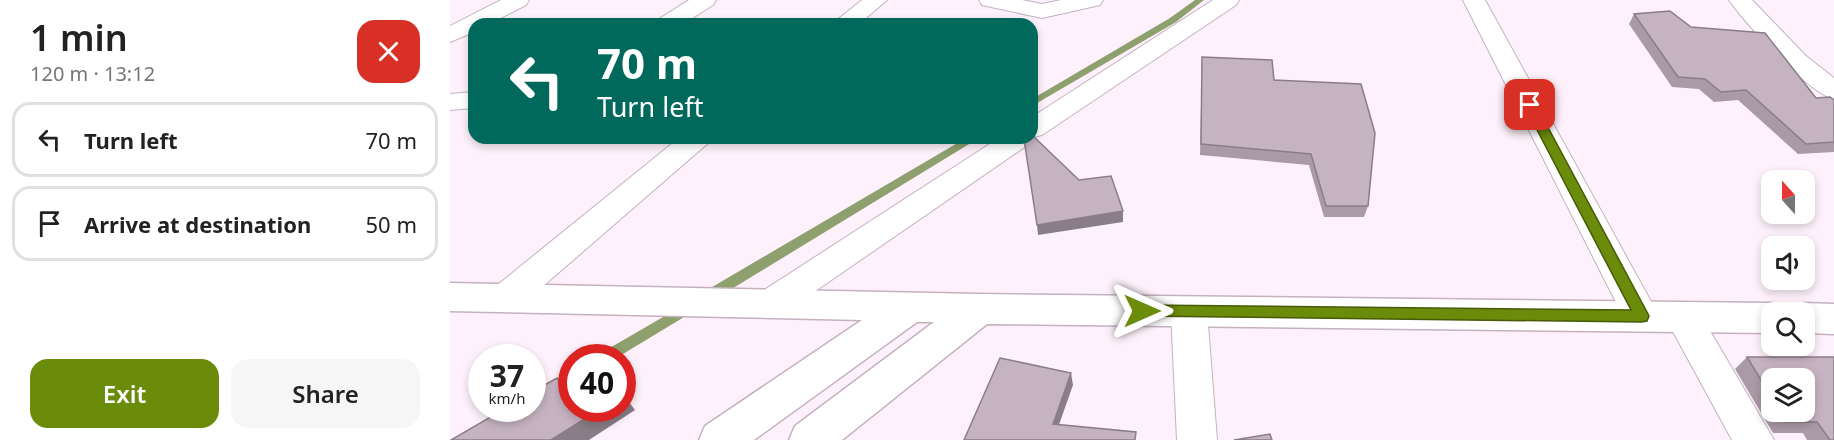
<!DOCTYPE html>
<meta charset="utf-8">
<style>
body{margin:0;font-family:"Noto Sans",sans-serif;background:#f6f6f6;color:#222;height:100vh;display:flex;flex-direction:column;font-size:22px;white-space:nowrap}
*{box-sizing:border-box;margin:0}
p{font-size:20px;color:#767676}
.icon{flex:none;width:33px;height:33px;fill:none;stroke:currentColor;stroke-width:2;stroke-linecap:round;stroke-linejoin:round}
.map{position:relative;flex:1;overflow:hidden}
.side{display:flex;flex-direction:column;background:#fff;width:450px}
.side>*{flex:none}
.hud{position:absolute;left:18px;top:18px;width:570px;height:126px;border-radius:18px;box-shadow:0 3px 9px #0003;background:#00695c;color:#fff;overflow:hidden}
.needle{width:39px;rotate:339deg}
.tools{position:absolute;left:1311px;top:170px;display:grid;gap:12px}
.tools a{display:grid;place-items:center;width:54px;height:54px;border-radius:12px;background:#fff;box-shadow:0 3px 9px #0003;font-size:30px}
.speed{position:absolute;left:18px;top:344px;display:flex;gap:12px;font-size:30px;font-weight:700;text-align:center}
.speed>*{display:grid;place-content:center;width:78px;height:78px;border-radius:50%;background:#fff;box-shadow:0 3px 9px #0003;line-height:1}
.speed small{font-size:15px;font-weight:400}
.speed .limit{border:9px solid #d22;background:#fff;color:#111}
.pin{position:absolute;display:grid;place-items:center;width:51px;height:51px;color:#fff;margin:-26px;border-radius:12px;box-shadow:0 3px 9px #0006}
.me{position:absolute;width:66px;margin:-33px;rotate:90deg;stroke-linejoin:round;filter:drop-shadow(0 0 4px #0008)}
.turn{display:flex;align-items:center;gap:21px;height:126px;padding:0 30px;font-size:27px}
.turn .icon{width:78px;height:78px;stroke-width:2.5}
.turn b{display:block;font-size:42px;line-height:51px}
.round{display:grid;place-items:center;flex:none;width:63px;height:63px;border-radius:18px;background:#f6f6f6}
.overview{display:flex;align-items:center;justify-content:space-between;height:102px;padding:0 30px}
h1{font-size:36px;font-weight:600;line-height:45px}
.action{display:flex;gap:12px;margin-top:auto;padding:12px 30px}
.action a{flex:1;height:69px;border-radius:18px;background:#6b8b0b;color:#fff;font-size:24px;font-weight:600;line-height:69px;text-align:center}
.action a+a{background:#f6f6f6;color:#222}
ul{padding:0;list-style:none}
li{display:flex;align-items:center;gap:18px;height:75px;margin:0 12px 9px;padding:0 18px;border:3px solid #e0e0e0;border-radius:18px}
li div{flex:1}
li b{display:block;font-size:22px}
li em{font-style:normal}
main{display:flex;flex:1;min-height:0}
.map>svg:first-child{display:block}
</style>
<main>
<section class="side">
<div class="overview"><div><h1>1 min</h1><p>120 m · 13:12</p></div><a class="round" style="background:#d93025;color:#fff"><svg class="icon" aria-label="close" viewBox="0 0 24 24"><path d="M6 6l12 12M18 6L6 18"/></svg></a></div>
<ul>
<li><svg class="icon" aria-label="left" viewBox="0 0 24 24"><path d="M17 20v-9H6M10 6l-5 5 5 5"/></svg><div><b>Turn left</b></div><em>70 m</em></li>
<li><svg class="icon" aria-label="arrive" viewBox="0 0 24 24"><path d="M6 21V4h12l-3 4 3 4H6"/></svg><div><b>Arrive at destination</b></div><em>50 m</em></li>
</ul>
<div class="action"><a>Exit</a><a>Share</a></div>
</section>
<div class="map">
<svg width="1384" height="440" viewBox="0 0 1384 440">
<rect width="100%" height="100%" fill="#fef1fb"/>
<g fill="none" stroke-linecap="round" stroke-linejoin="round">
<g fill="#8ea06d" fill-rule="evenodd">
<polygon points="745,0 754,0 726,22 582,106 582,99 720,18"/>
<polygon points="516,138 529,138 262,301 257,302 252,301 250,297 252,293"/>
<polygon points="239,302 244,303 246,307 244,311 168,357 149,357 151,353"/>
<polygon points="122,372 122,386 82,407 82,393"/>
</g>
<defs>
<g id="street">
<polygon points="51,0 79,0 76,5 39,24 24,24 24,32 0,42 0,26"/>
<polygon points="239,0 266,0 263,5 233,24 205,24 209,19"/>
<polygon points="412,0 437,0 409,24 382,24"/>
<polygon points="529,0 572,0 592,4 611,0 653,0 650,5 592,18 532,5"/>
<polygon points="763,0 789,0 786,5 592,135 583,137 579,144 332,314 320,318 308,314 303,304 308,294 549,138 582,138 582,117"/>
<polygon points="1013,0 1035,0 1209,316 1204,326 1191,330 1178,326"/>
<path d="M1279,0H1302L1356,56L1384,78V99C1357,92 1296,24 1279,0Z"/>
<polygon points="24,92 24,108 0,110 0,94"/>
<polygon points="229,138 261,138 257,144 69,307 57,310 45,307 40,297 45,287"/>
<polygon points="739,298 751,302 757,312 767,440 727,440 721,312 727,302"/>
<polygon points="1233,303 1246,307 1324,440 1282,440 1215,317 1220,307"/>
</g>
<g id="secondary">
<polygon points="0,283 529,294 1322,303 1335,307 1338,312 1322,312 1322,333 537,324 392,440 339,440 345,426 484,322 467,322 304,440 249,440 255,426 412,320 0,311"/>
<polygon points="1354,303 1384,304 1384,334 1354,333 1354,312 1338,312 1341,307"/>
</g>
</defs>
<use href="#street" stroke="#c5b1c0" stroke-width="2"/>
<use href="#secondary" stroke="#c5b1c0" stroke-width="3"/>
<use href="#street" fill="#fff" fill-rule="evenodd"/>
<use href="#secondary" fill="#fff" fill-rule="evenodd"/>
</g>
<g fill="#aa9aa6" fill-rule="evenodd">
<polygon points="1184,14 1241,27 1366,98 1384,100 1384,152 1348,154 1288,100 1264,102 1249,89 1222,87 1179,24"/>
<polygon points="752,57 824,80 918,206 914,217 874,217 859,165 750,155"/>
<path d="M1297,357H1384V440H1357L1353,433H1323L1285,369ZM1322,378L1354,411H1322Z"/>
</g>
<g fill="#8b7d87">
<polygon points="673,211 673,222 588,235 587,225"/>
<polygon points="621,373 623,385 605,436 603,424"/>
<polygon points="172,393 185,410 139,440 101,440 152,408 172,408"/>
</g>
<g fill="#c6b3c1" stroke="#8b7d87" stroke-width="1.5">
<polygon points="1220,11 1241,27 1315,33 1366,98 1380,97 1384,100 1384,142 1356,144 1296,90 1271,92 1255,79 1228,77 1184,14"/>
<polygon points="752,57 822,60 824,80 911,84 925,133 918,206 876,206 861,154 751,144"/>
<polygon points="582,135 629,180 661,176 673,211 587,225 574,139 575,138 582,138"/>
<polygon points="1297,357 1384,357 1384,440 1380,440 1367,422 1336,422 1329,411 1354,411 1354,378 1322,378 1322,398"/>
<polygon points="550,358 621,373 603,424 686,432 685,440 514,440"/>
<polygon points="107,378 115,389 122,385 122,408 152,408 101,440 1,440 56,408 82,408 82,392"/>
<polygon points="820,434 822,440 784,440"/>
</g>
<polygon fill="#6b8b0b" stroke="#465a07" stroke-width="1.5" points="1080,102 1086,105 1197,312 1199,316 1197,321 1191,322 687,316 685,311 687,307 692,305 1181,310 1074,105"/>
</svg>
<div class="tools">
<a><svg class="needle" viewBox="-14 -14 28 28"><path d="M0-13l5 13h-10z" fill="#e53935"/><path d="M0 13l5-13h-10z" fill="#767676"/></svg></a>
<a><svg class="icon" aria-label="sound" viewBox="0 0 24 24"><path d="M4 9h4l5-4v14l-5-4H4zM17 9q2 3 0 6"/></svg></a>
<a><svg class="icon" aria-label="search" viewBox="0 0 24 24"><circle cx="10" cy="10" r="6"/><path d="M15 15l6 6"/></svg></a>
<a><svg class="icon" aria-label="layers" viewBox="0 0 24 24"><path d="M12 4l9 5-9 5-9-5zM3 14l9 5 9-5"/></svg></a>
</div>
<div class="speed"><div>37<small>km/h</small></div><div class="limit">40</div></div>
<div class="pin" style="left:1080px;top:105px;background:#d93025"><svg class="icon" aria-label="arrive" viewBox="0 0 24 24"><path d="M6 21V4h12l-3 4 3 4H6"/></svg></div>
<svg class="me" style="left:692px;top:311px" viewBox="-20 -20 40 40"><path d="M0-17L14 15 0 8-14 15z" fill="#6b8b0b" stroke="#fff" stroke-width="4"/></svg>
<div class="hud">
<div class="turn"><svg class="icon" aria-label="left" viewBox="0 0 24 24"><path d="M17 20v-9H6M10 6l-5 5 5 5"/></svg><div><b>70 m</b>Turn left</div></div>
</div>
</div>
</main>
